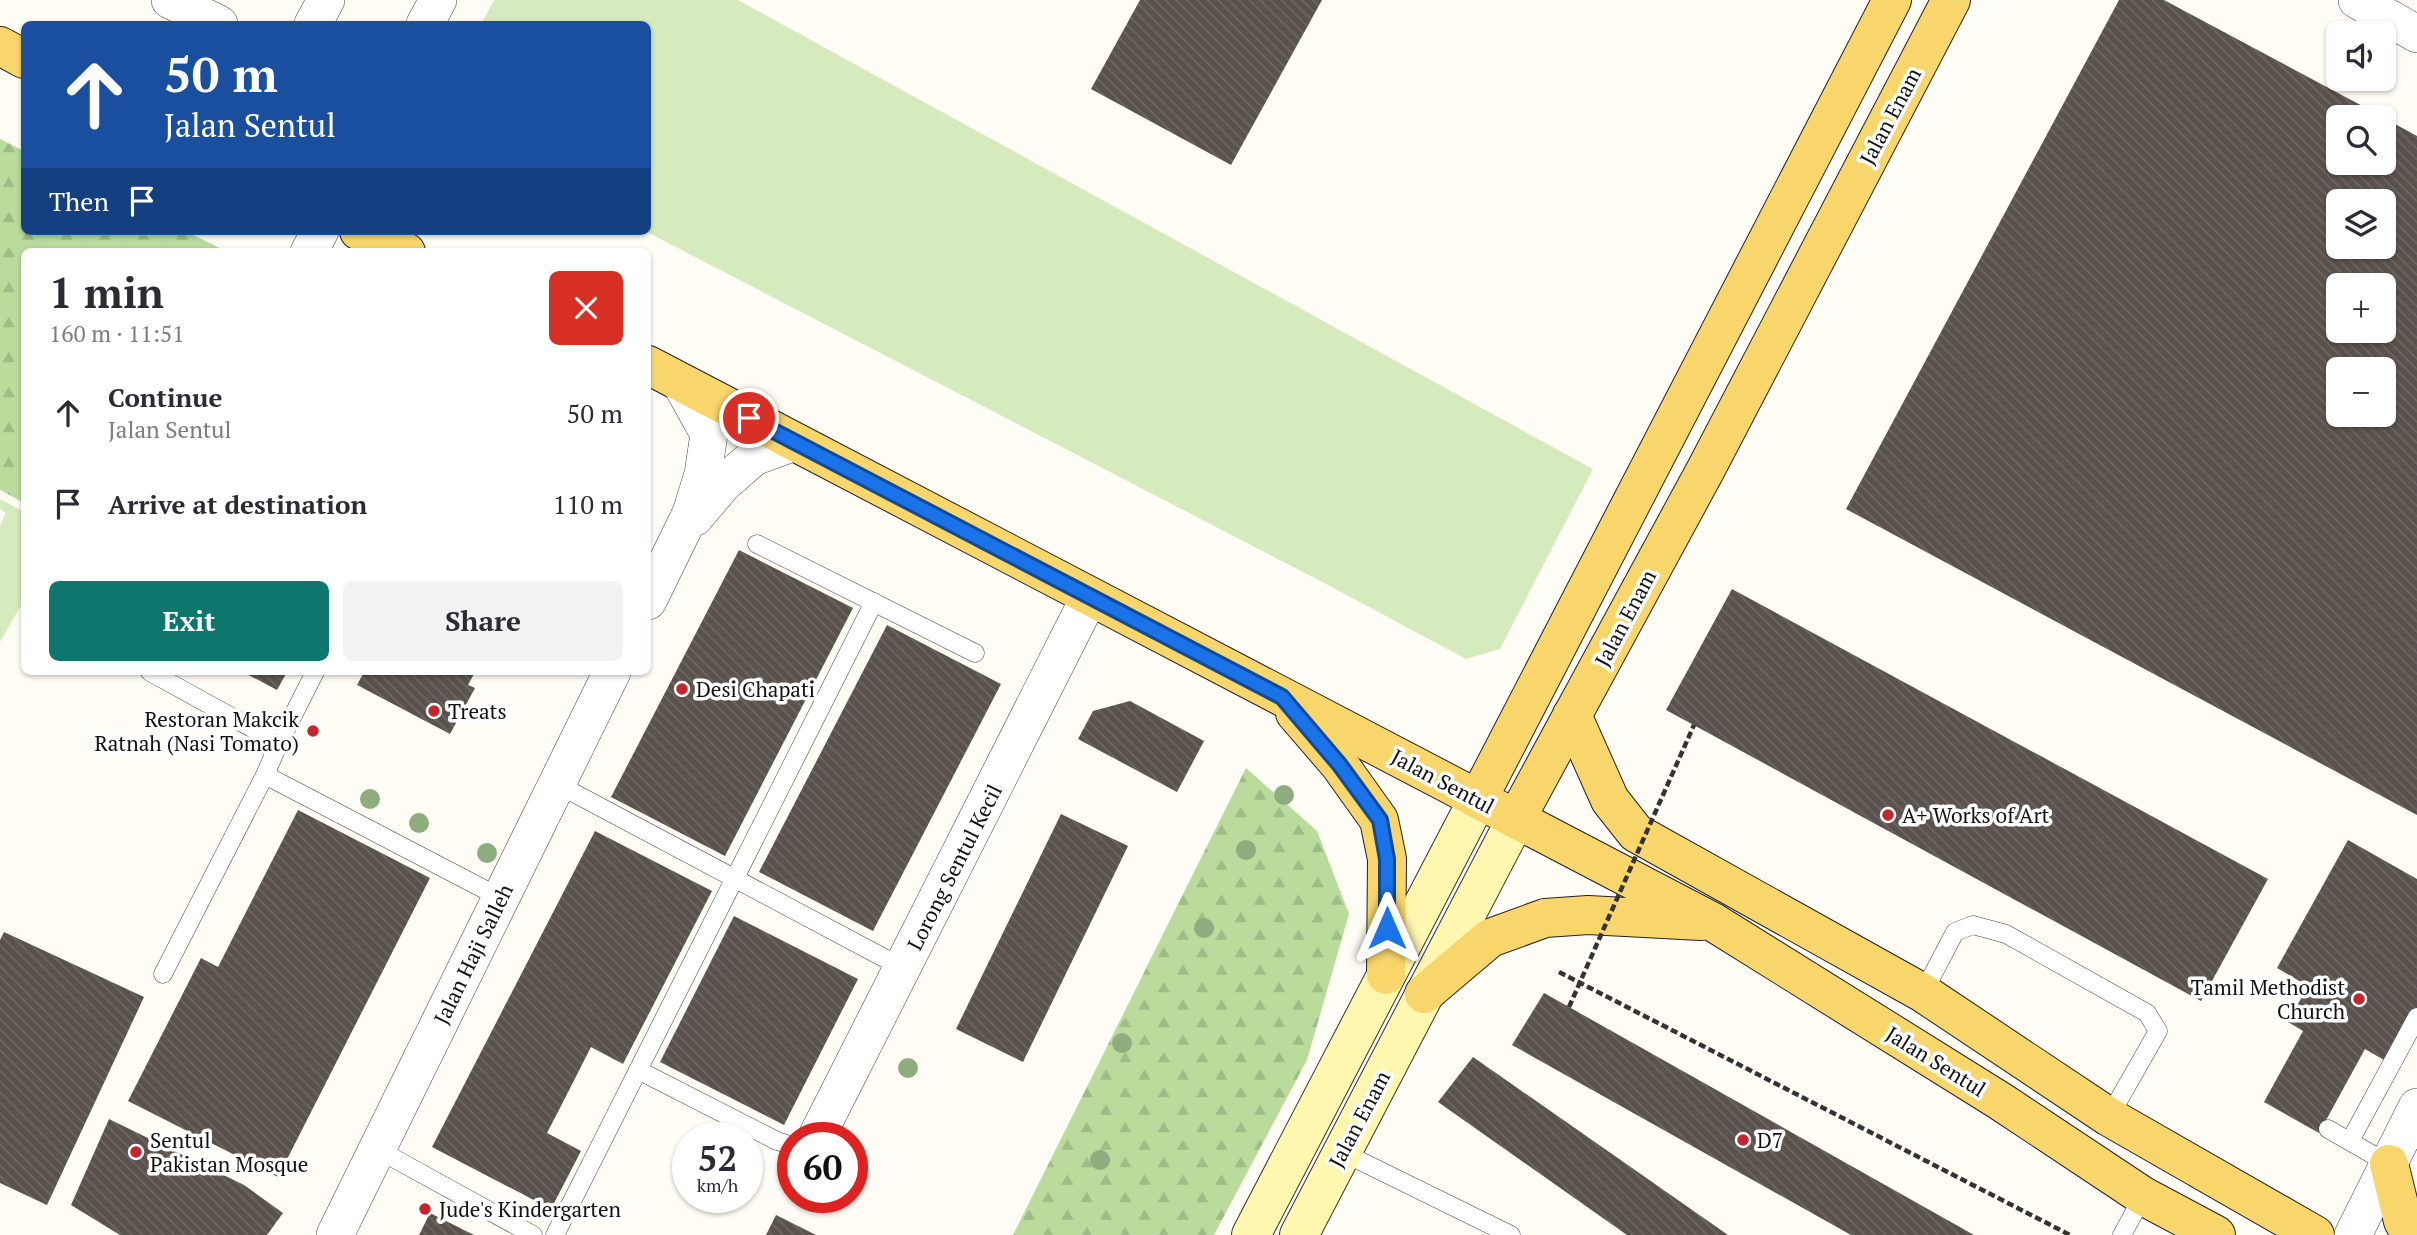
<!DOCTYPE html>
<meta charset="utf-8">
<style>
body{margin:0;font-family:"PT Serif",serif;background:#f2f2f3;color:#2b2b33;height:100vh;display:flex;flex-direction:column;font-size:26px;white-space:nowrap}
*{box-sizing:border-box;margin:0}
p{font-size:23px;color:#7c7c81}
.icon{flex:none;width:38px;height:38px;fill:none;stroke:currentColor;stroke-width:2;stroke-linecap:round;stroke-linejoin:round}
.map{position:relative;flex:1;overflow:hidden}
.details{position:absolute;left:21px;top:248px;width:630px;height:427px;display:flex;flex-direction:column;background:#fff;border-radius:10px;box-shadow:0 2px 5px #0004}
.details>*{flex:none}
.top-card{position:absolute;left:21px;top:21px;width:630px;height:214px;border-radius:10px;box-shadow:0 2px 5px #0004;background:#1a4fa0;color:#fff;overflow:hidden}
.controls{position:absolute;left:2326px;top:21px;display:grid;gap:14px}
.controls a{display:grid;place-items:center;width:70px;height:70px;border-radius:10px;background:#fff;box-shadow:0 2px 5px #0004;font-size:35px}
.speed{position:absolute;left:672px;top:1122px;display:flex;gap:14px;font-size:35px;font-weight:700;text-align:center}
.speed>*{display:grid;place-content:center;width:91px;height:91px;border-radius:50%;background:#fff;box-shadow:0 2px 5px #0004;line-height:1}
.speed small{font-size:18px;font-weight:400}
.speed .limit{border:10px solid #d22;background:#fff;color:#111}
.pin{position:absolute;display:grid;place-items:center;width:60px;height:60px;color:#fff;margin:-30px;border:4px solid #fff;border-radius:50%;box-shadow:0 2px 7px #0007}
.me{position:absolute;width:77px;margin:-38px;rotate:0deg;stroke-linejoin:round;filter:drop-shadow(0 0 5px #0008)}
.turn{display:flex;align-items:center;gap:24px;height:147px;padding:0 28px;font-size:32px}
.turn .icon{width:91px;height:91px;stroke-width:2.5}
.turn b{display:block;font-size:49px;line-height:60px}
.then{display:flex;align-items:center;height:66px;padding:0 28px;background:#0003;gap:14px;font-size:26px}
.round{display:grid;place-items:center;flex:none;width:74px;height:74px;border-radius:10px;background:#f2f2f3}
.overview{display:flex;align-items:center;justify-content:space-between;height:119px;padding:0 28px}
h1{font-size:42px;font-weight:700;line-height:52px}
.primary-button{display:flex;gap:14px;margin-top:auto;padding:14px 28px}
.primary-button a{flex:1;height:80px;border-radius:10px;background:#0f766e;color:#fff;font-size:28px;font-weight:700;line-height:80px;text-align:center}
.primary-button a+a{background:#f2f2f3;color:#2b2b33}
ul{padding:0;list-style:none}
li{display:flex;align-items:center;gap:21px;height:91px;padding:0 28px}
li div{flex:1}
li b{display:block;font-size:26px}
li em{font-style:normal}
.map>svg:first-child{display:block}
</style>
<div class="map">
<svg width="2417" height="1235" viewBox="0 0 2417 1235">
<defs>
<pattern id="forest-firs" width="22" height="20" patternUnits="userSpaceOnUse" patternTransform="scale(1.75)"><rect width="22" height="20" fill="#b9dc9c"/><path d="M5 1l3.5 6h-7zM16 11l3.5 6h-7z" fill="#9ebc85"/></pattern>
<pattern id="building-back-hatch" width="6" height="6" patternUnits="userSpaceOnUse" patternTransform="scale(1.75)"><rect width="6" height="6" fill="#5a524d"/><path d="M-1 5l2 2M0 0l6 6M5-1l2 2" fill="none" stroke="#6d6662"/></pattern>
</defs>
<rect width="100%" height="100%" fill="#fffdf5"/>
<g fill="#d5ebbd">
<polygon points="494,0 738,0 1593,469 1500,649 1466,659 1328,585 645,231 648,231 648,24 481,24"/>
<polygon points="0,499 24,512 24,600 0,642 0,526 6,513 0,509"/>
</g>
<g fill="url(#forest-firs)">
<polygon points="0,139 24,151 24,231 185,231 228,252 24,252 24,503 0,490"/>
<polygon points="1246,768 1317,831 1349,914 1307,1060 1214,1235 1013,1235"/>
</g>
<g fill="url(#building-back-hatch)" fill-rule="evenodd">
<polygon points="1140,0 1322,0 1231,165 1091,89"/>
<path d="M2119,0H2164L2383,117H2338V163H2384V118L2417,136V815L1846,509ZM2338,201H2384V247H2338ZM2338,285H2384V331H2338ZM2338,369H2384V415H2338Z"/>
<polygon points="739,550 853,608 725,856 611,797"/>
<polygon points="1732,589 2268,879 2201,1001 1666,710"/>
<polygon points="887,625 1001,684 873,931 759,872"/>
<polygon points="243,672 287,672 277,690"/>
<polygon points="364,672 475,672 468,685 475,688 450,734 357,685"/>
<polygon points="1130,701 1204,741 1177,792 1078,739 1093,711"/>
<polygon points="298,810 430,878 278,1177 128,1101 201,958 218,967"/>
<polygon points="1061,814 1128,846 1023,1062 956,1029"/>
<polygon points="595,831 712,891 623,1064 591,1047 562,1104 547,1133 581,1151 551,1209 432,1147"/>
<polygon points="2348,840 2417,879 2417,1013 2389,1063 2365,1049 2319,1133 2264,1102 2303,1031 2288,1022 2308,986 2277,968"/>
<polygon points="734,916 858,979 784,1125 660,1062"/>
<polygon points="4,932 144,997 47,1205 0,1183 0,940"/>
<polygon points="1544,993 1569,1007 1974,1235 1851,1235 1512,1045"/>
<polygon points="1473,1057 1728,1235 1627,1235 1438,1102"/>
<polygon points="109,1119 244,1185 283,1213 267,1235 120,1235 71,1205"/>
<polygon points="430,1213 474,1235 419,1235"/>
<polygon points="776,1215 816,1235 766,1235"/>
</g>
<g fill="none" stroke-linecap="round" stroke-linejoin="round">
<defs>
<g id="lane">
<polyline points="757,544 975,653"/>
<polyline points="150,672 279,743 265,775 501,898"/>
<polyline points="279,743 315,672"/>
<polyline points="557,784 903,968"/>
<polyline points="163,974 265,775"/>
<polyline points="1923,993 1955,932 1973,925 2006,934 2147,1013 2158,1031 2109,1117"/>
<polyline points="638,1070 777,1141 793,1146"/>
<polyline points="2328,1129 2389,1164"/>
<polyline points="2350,1141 2417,1017"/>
<polyline points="377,1149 533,1235"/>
<polyline points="1342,1152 1511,1235"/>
<polyline points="555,1235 874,602"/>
<polyline points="2122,1235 2143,1196"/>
</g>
<g id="street">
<polyline points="170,0 219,24"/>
<polyline points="2357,0 2417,34"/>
<polyline points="313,24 326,0"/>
<polyline points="425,24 438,0"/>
<polyline points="309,252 320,231"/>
<polyline points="695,517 723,484 754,457 795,442"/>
<polyline points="648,601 691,513 703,474 709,434 680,382"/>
<polyline points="816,1138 1090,596"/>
<polyline points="335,1235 612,672"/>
<polyline points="2353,1235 2417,1107"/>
</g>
<g id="secondary">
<polyline points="1251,1235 1478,799"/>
<polyline points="1299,1235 1516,819"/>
</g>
<g id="primary">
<polyline points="0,46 24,59"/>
<polyline points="359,231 406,252"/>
<polyline points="648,365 1713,922 2000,1101 2143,1196 2216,1235"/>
<polyline points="1295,713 1339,764 1379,820 1387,859 1386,975"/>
<polyline points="1572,715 1610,800 1636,833 1923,993 2109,1117 2315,1235"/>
<polyline points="1478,799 1892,0"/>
<polyline points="1516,819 1706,469 1951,0"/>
<polyline points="1424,994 1490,938 1545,918 1588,915 1701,921"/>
<polyline points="2389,1164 2403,1221 2411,1235"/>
</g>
</defs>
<use href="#lane" stroke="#444" stroke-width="19"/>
<use href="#street" stroke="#444" stroke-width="38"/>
<use href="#secondary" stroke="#333" stroke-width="40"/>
<use href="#primary" stroke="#222" stroke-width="40"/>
<polyline stroke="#333" stroke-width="4.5" stroke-dasharray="7 3.5" stroke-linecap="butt" points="1559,972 2070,1235"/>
<use href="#lane" stroke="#fff" stroke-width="18"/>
<use href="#street" stroke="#fff" stroke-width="37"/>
<use href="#secondary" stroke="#fff6b0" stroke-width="38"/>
<use href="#primary" stroke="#f9d66b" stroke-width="38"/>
<polyline stroke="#333" stroke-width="4.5" stroke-dasharray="7 3.5" stroke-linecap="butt" points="1569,1007 1694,725"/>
</g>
<g fill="#8dad7f">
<circle cx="1284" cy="795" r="10"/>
<circle cx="370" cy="799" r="10"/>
<circle cx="419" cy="823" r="10"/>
<circle cx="1246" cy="850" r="10"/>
<circle cx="487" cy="853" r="10"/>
<circle cx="1204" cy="928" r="10"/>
<circle cx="1122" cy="1043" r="10"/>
<circle cx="908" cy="1068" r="10"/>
<circle cx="1100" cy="1160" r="10"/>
</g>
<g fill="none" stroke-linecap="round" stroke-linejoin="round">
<defs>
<polyline id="route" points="749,418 1282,697 1339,764 1380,820 1387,859 1387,928"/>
</defs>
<use href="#route" stroke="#114b97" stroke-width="18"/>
<use href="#route" stroke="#1a73e8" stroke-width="12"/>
</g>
<g fill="#c4262e" stroke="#fff" stroke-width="2.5">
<circle cx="682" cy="689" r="7"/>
<circle cx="434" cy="711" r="7"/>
<circle cx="313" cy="731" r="7"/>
<circle cx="1888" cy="815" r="7"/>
<circle cx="2359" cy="999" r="7"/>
<circle cx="1743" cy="1140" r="7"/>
<circle cx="136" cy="1152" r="7"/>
<circle cx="425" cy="1209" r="7"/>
</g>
<g text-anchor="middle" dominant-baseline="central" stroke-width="7" stroke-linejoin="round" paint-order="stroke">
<g font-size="21" fill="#111" stroke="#fff">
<text transform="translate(1890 116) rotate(-62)">Jalan Enam</text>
<text transform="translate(1625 618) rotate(-62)">Jalan Enam</text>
<text transform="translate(1443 781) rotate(28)">Jalan Sentul</text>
<text transform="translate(954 867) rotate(-63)">Lorong Sentul Kecil</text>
<text transform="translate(473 954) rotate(-64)">Jalan Haji Salleh</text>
<text transform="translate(1936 1061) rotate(32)">Jalan Sentul</text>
<text transform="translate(1359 1119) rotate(-62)">Jalan Enam</text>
</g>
<g font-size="21" fill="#111" stroke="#fff" text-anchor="start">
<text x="696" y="689">Desi Chapati</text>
<text x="448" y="711">Treats</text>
<text x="299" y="719" text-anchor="end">Restoran Makcik<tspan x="299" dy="24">Ratnah (Nasi Tomato)</tspan></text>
<text x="1902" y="815">A+ Works of Art</text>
<text x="2345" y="987" text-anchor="end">Tamil Methodist<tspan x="2345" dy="24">Church</tspan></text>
<text x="150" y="1140">Sentul<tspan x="150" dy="24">Pakistan Mosque</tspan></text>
<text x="1757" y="1140">D7</text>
<text x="439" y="1209">Jude's Kindergarten</text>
</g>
</g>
</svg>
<div class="controls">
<a><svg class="icon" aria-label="sound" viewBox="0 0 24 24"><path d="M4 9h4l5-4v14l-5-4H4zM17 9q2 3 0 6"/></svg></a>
<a><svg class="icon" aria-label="search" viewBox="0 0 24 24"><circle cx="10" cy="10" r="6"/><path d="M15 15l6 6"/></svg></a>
<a><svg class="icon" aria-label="layers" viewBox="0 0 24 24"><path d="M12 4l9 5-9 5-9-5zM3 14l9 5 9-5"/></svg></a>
<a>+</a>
<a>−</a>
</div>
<div class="speed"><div>52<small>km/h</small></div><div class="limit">60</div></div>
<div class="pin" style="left:749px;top:418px;background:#d93025"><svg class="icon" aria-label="arrive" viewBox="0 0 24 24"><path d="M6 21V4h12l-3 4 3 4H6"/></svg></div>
<svg class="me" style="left:1387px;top:928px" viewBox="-20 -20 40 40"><path d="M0-17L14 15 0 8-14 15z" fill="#1a73e8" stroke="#fff" stroke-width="4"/></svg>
<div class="top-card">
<div class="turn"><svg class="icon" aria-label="ahead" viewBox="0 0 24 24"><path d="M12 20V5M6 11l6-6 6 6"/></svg><div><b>50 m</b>Jalan Sentul</div></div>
<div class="then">Then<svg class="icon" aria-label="arrive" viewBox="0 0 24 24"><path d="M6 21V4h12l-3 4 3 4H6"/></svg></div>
</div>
<section class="details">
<div class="overview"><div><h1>1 min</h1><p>160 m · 11:51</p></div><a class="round" style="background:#d93025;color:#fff"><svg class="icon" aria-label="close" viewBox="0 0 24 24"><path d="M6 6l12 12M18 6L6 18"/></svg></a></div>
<ul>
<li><svg class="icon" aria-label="ahead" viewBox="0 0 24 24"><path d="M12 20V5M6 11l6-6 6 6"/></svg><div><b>Continue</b><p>Jalan Sentul</p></div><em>50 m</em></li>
<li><svg class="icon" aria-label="arrive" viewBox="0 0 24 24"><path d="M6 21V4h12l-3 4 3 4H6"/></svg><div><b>Arrive at destination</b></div><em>110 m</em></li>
</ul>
<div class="primary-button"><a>Exit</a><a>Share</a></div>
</section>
</div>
